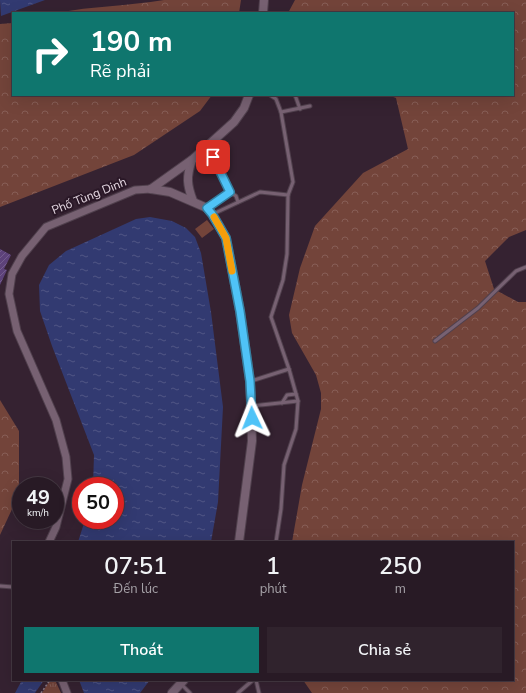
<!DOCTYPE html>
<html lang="vi">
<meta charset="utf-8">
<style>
body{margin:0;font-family:"Nunito Sans",sans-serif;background:#30232d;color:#f1f3f6;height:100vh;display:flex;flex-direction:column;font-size:15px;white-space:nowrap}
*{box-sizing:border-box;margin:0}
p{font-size:13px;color:#a5a1a7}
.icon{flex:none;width:22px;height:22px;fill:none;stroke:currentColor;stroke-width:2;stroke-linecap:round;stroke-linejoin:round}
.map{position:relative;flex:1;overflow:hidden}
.panel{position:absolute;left:12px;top:541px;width:502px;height:140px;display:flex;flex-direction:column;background:#281a25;border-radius:0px;box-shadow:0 4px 16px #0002,0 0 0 1px #443842}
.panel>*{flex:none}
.top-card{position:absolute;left:12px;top:12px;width:502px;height:84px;border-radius:0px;box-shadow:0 4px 16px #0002,0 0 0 1px #443842;background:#0f766e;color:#fff;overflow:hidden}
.speed{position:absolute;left:12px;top:477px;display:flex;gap:8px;font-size:20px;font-weight:700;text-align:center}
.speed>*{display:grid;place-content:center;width:52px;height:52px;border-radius:50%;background:#281a25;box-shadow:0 4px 16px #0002,0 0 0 1px #443842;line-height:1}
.speed small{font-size:10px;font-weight:400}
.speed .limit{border:6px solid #d22;background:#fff;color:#111}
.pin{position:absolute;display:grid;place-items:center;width:34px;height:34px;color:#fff;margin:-17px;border-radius:8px;box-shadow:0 2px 6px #0006}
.me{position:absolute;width:44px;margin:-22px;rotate:358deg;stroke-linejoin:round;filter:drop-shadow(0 0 3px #0008)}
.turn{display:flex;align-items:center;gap:14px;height:84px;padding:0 12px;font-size:18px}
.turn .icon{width:52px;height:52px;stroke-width:2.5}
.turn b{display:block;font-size:28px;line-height:34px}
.eta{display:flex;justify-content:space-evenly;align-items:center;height:68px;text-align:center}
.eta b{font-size:24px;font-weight:600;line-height:28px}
.primary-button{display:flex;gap:8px;margin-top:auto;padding:8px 12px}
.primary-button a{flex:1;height:46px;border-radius:0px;background:#0f766e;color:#fff;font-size:16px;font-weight:600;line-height:46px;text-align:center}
.primary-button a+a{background:#30232d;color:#f1f3f6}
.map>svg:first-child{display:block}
</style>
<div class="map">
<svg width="526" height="693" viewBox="0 0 526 693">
<defs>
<pattern id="forest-crowns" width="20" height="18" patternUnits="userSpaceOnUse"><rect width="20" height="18" fill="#73443a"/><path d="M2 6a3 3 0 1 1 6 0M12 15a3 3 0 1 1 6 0" fill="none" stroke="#875e56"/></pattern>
<pattern id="park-tufts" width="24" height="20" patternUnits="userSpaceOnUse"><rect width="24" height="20" fill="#73443a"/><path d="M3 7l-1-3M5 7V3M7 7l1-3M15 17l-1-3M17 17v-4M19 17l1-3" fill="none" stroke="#875e56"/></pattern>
<pattern id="water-ripples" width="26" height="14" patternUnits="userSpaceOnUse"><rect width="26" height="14" fill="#323a71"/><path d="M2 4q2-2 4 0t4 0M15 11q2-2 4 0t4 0" fill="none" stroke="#505685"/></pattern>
<pattern id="building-hatch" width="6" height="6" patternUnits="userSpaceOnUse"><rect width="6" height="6" fill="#5d427a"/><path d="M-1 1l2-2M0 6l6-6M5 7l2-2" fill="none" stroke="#745d8d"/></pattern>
</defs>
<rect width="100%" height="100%" fill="#352231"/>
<g fill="url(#forest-crowns)">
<path d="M164,0H241L239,13H57C92,6 128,6 164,0Z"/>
<polygon points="295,0 526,0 526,230 509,237 485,261 494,289 518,302 526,302 526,693 312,693 303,680 513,680 513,542 292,542 302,485 321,409 321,393 316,375 292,333 289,315 300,268 315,226 363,173 408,149 396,98 388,95 513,95 513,13 288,13"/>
<polygon points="13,23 13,95 212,95 200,111 134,155 0,207 0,24"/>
<polygon points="0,400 19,431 19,494 0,535"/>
</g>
<polygon fill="url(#park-tufts)" points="50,680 55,680 61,693 42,693"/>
<polygon fill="#73443a" points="207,220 214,229 202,238 195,229"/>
<g fill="url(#water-ripples)">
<polygon points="0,0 45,0 1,16"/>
<polygon points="150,217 172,221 186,228 195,237 201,253 211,312 223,407 218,502 211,542 78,542 85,520 115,520 115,486 93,486 94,455 52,346 40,311 39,285 49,265 66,251 136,219"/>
<polygon points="22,680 44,680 35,693 15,693"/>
<polygon points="79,680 150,680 140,693 84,693"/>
</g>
<polygon fill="url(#building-hatch)" points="0,249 11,255 4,269 7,270 0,285"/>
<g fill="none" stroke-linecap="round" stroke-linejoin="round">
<defs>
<g id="service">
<polyline points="270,95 276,99 281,112 293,182 288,195"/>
<polyline points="295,95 300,109"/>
<polyline points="281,112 310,106"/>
<polyline points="208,147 230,192 208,207"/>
<polyline points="230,192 236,196 238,202"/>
<polyline points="213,214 260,192 288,195 287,254 283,280 271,317 289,369 298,401 251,406"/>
<polyline points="435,341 478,308 516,271 526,267"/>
<polyline points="251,381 289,369"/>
<polyline points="282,403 287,395 296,394"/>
<polyline points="276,542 281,509 284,465 296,429 298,401"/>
<polyline points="0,586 13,587"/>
<polyline points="256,680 259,693"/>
<polyline points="181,684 190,693"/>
<polyline points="238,693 253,680"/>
</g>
<g id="tertiary">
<polyline points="49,542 56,527 68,479 66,457 56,420 17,331 9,294 12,274 22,256 46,227 135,190 151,189"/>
<polyline points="62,680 67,693"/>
</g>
<g id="secondary">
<polyline points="263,13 264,0"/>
<path d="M192,160C186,177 187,185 193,201"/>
<polyline points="151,189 170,192 207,208 213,215 226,238 240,311 250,381 252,441 239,542"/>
<polyline points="151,189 193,159 234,122 244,108 249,95"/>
<polyline points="172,693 184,680"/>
</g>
</defs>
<use href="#service" stroke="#50404d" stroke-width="5"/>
<use href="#tertiary" stroke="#50404d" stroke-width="9"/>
<use href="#secondary" stroke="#50404d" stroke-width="10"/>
<polyline stroke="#8a7a87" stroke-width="1.5" stroke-dasharray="2 2" stroke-linecap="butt" points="41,693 50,680"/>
<use href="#service" stroke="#776172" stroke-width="3"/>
<use href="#tertiary" stroke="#776172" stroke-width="7"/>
<use href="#secondary" stroke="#776172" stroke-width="8"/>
</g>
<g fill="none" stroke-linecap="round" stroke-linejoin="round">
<defs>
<polyline id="route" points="213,157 230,192 207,208 212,214 226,238 240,311 250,381 252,418"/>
</defs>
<use href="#route" stroke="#337fa1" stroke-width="10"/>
<use href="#route" stroke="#4fc3f7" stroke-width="7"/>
<polyline stroke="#f59e0b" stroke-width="7" points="214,217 226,238 232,271"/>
</g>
<g text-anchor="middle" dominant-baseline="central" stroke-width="4" stroke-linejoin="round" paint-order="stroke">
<g font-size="12" fill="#e5d8e2" stroke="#2a1827">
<text transform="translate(89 196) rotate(-22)">Phố Tùng Dinh</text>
</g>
</g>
</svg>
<div class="speed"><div>49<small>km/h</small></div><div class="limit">50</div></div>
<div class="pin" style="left:213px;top:157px;background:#d93025"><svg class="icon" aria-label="arrive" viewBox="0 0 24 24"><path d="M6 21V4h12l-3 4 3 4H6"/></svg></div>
<svg class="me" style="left:252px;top:418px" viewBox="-20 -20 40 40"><path d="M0-17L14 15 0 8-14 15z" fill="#4fc3f7" stroke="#fff" stroke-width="4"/></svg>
<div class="top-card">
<div class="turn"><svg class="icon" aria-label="right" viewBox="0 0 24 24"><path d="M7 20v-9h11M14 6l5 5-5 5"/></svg><div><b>190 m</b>Rẽ phải</div></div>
</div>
<section class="panel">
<div class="eta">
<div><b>07:51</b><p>Đến lúc</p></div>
<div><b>1</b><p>phút</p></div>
<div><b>250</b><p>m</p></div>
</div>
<div class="primary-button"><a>Thoát</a><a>Chia sẻ</a></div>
</section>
</div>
